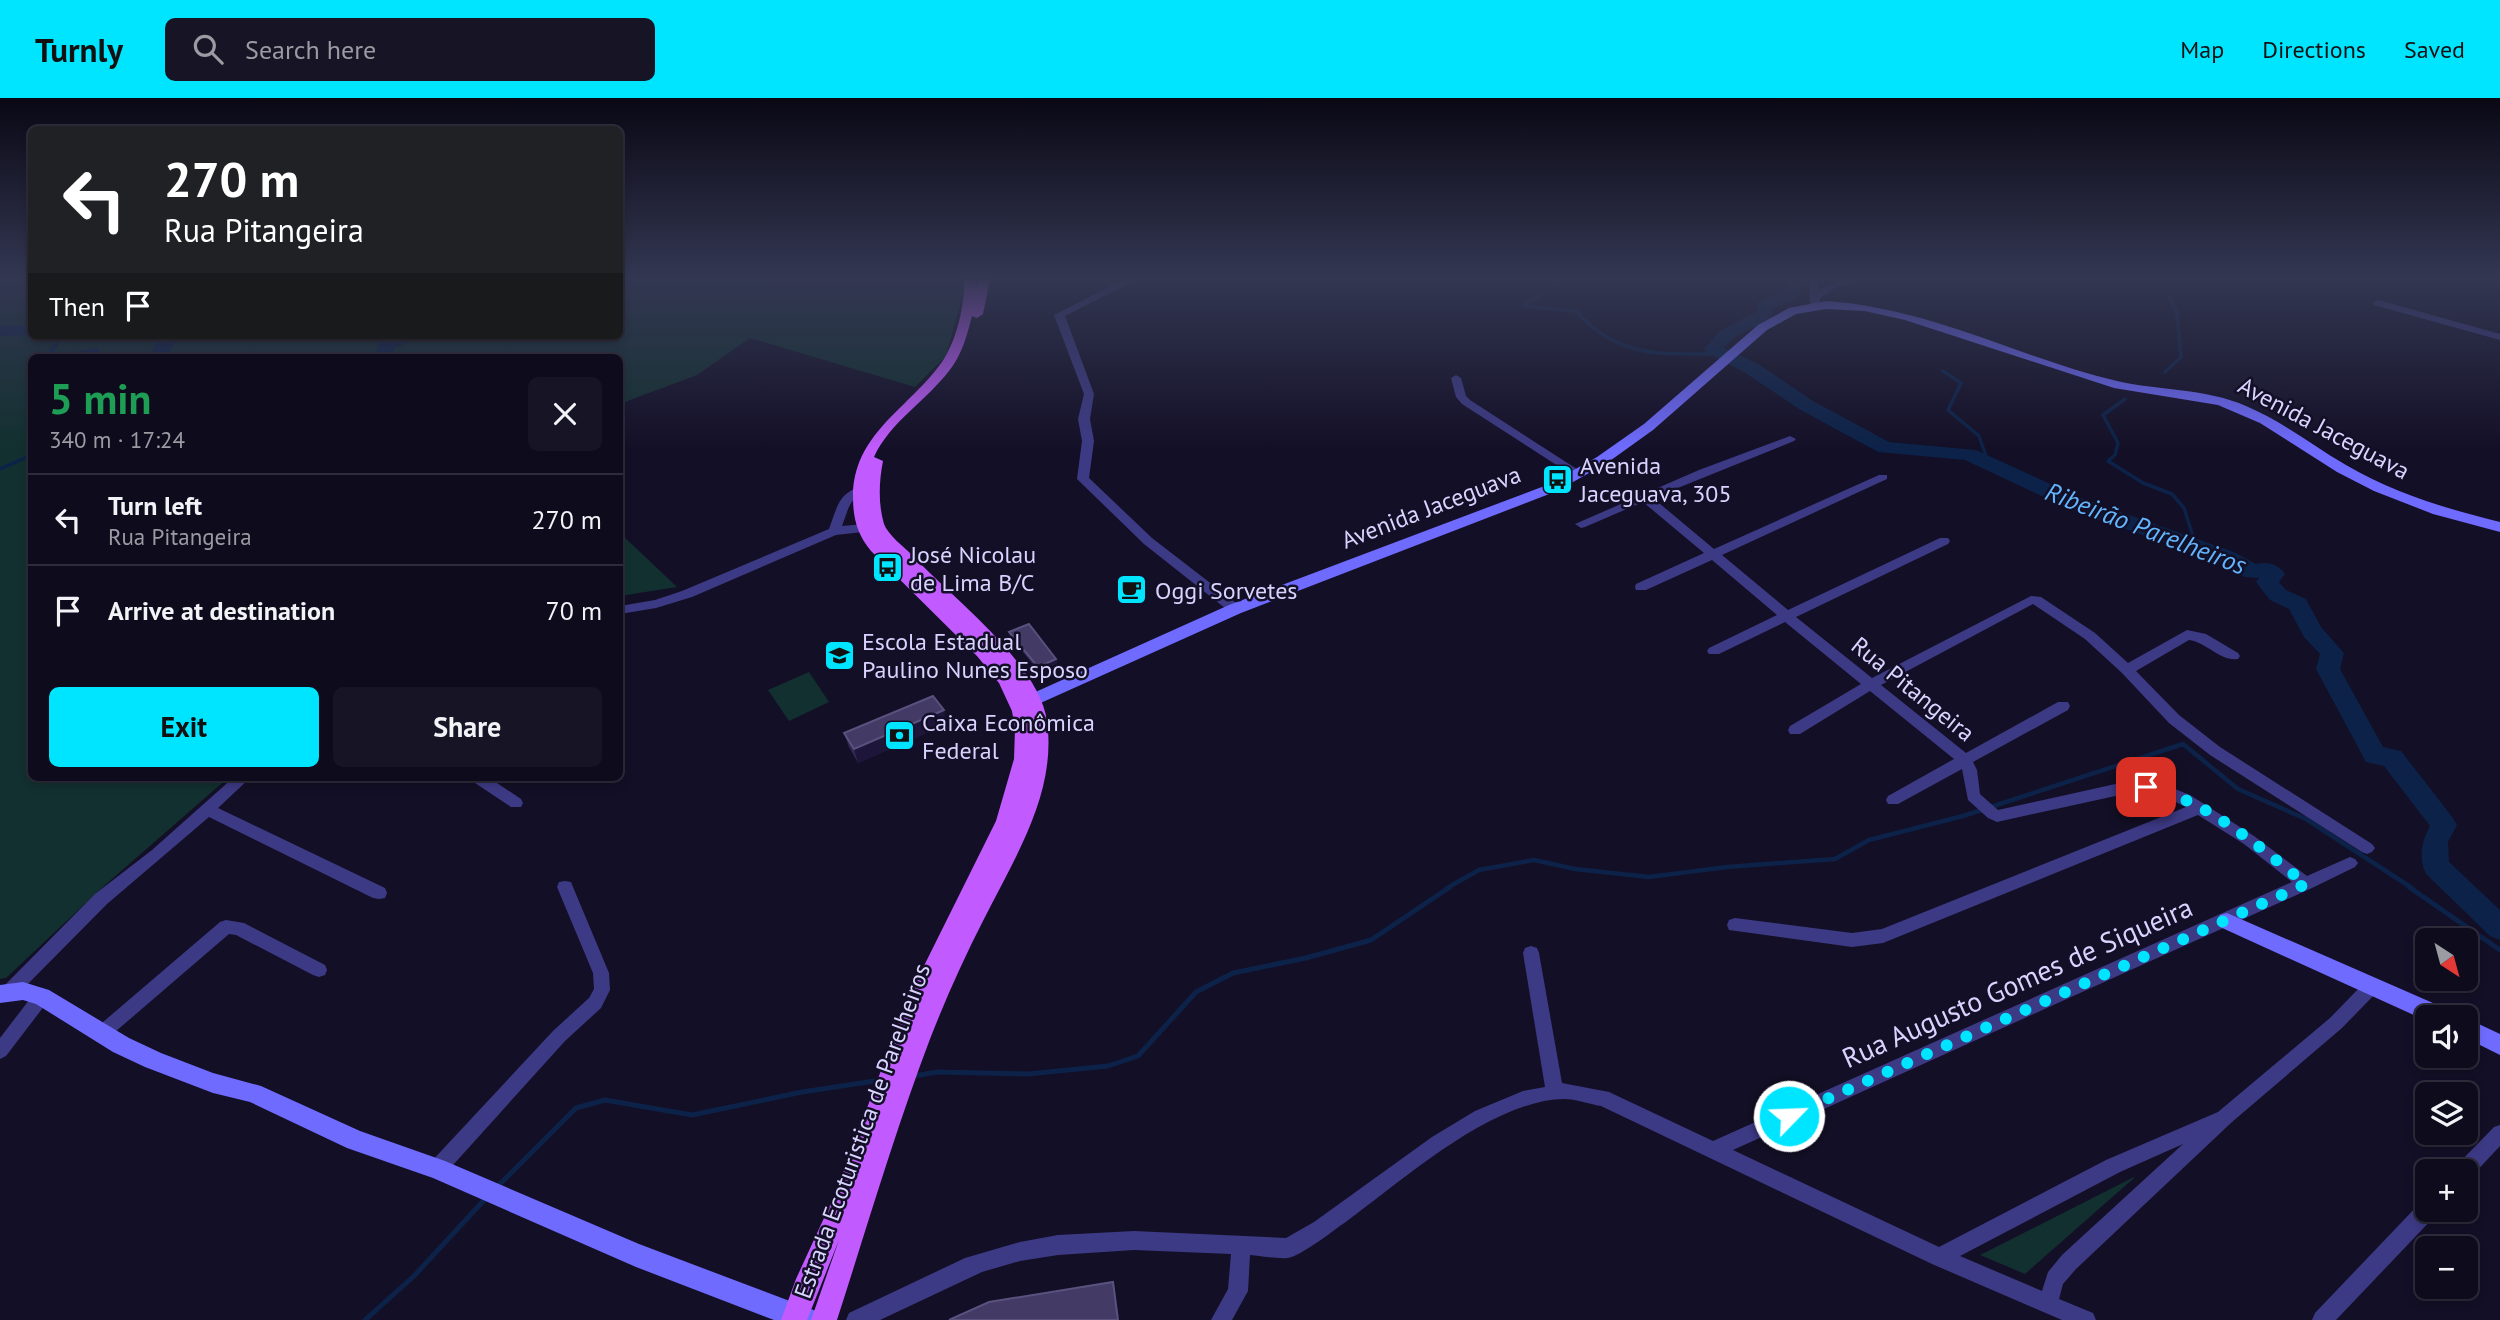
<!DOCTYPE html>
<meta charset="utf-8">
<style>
body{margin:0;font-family:"PT Sans",sans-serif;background:#171425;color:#f1f3f6;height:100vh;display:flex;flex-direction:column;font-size:26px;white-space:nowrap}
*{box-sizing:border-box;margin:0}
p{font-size:23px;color:#9b9ba3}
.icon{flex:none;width:38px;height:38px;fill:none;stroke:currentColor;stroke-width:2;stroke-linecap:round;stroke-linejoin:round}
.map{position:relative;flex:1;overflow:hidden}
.drawer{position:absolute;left:28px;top:256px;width:595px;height:427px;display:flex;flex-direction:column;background:#0e0b1c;border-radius:10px;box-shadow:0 4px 10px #0003,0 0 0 2px #2e2b3b}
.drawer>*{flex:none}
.hud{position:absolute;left:28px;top:28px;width:595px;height:214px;border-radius:10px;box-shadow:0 4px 10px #0003,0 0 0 2px #2e2b3b;background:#202124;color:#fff;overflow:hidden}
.needle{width:46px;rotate:144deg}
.controls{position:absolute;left:2415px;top:830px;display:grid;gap:14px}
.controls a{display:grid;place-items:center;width:63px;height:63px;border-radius:10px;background:#0e0b1c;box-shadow:0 4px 10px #0003,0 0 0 2px #2e2b3b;font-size:35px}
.pin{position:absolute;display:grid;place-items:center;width:60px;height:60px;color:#fff;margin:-30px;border-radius:14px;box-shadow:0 4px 10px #0006}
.me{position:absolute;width:77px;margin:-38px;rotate:66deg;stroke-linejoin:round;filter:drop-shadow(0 0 5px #0008)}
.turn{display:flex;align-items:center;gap:24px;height:147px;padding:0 21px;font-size:32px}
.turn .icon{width:91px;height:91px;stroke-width:2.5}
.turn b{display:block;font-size:49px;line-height:60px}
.then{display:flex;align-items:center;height:66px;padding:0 21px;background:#0003;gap:14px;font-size:26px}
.round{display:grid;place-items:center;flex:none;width:74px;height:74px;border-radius:10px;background:#171425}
.head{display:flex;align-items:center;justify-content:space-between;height:119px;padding:0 21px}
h1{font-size:42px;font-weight:800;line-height:52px;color:#1e9e55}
.button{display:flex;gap:14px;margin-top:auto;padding:14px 21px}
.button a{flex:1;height:80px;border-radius:10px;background:#00e5ff;color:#111;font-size:28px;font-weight:800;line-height:80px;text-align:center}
.button a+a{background:#171425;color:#f1f3f6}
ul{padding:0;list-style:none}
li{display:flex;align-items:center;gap:21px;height:91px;padding:0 21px;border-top:2px solid #2e2b3b}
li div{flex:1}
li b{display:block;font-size:26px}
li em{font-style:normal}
header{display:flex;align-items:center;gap:42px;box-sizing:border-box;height:98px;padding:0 35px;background:#00e5ff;color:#111}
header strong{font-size:33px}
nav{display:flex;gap:38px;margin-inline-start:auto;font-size:24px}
.search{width:490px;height:63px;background:#171425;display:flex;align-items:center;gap:18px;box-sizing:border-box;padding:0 24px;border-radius:10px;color:#9b9ba3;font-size:26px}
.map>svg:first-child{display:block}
</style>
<header>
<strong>Turnly</strong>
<div class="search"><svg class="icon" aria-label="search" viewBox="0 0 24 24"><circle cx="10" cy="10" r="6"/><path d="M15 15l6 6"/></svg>Search here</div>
<nav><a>Map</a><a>Directions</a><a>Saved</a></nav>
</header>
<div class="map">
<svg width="2500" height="1222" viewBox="0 0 2500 1222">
<rect width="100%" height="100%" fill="#130f26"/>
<g fill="#12302f">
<polygon points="0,181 31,181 32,238 292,238 291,242 405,241 423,238 620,238 620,181 962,181 963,196 946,258 915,289 750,240 697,277 622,305 620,303 620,259 32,259 32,679 229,679 104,788 6,880 0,881"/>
<polygon points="620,435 677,489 620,498"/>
<polygon points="809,574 829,604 789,623 768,592"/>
<polygon points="2134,1080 2025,1176 1980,1157 2134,1079"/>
</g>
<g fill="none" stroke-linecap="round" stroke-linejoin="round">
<g stroke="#0c2248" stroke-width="3.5">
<path d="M1556,181L1555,188L1523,208L1576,213C1617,260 1661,256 1718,256"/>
<polyline points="62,238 50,255 67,257 97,252 97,259"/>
<polyline points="130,259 145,259"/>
<polyline points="1943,273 1961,285 1948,312 1979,338 1988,364"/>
<polyline points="2165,274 2181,259 2177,215 2168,195"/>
<polyline points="2125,301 2103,317 2118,345 2115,357 2108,363 2143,385 2172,396 2184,410 2196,448"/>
<polyline points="0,371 32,357"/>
</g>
<polyline stroke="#0c2248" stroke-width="4.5" points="1447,790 1479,772 1534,762 1575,771 1649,779 1727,769 1835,761 1869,742 1963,718 2183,646 2238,691 2306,721 2412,790"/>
<g stroke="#0c2248" stroke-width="5">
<polyline points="2409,789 2500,852"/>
<polyline points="914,978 937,974 1028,976 1108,968 1138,958 1196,894 1233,875 1306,860 1371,842 1450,789"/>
<polyline points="497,1089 576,1010 605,1002 692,1017 802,994 881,982"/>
<polyline points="365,1222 414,1178 486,1100"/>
</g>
<g fill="#0c2248" fill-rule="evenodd">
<path d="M1788,181H1806L1809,184L1793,202L1773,210L1771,220L1732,241L1724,250L1758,266L1813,303L1889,344L1976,352L2081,400L2234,454L2256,466C2267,463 2279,466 2285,476L2279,484L2286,492L2306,501L2321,529L2344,555L2340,571L2383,649L2401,653L2453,720L2457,727L2448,744L2449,764L2500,812V842L2490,838L2426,776C2418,759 2422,743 2430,728L2384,668L2366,664L2316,571L2320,556L2304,539L2289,511L2270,502L2256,484L2259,480L2245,479L2218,464L2067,410L1965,362L1878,354L1799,311L1744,274L1707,255L1704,251L1720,233L1756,214L1758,204L1781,194L1790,185Z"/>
<polygon points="32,227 32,237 0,238 0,228"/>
<polygon points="160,238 178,238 169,255 172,259 154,259 151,255"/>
<polygon points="392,238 417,238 414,242 394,250 393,259 375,259 379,243"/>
</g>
<g fill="#3d3a85" fill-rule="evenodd">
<polygon points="1125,181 1137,181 1065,218 1094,296 1090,321 1094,343 1089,380 1152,440 1240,508 1242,511 1240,514 1230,514 1144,446 1077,381 1082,343 1078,321 1084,296 1054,217"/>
<path d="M1809,181H1819V192C1834,183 1847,181 1864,181L1837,189L1820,200V207L1815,210L1810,207Z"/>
<polygon points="2378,202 2500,236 2500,242 2374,207 2373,205"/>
<polygon points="1456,277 1461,280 1466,298 1470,302 1583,375 1583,379 1575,379 1462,306 1456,299 1451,280"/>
<path d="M1790,338L1796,341L1794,343L1653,400L1714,451L1879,377H1887V381L1722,457L1788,512L1940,440H1948L1950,443L1948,446L1796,519L1872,580L2031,498L2041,499L2095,535L2128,565L2187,532L2206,536L2238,555L2240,558L2238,561C2221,564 2206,544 2189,542L2136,573L2179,617L2220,649L2372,746L2375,750L2372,754L2367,756L2362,754L2210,657L2169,625L2122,575L2085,541L2033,506L1881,587L1966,655L2058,604H2068L2070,608L2068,612L1973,664L1977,672L1980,696L1998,712L2129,683L2165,687L2190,697L2254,738L2307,778L2350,759L2355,761L2358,765L2355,769L2312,790L1733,1052L1939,1149L2106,1062L2218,1014L2330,920L2365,884L2371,882L2377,884L2379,889L2377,894L2342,930L2232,1024L2076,1171L2063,1186L2059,1201L2093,1215L2096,1222H2062L2041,1213L1932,1166L1601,1008C1589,1006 1576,1001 1564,1001C1492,1002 1403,1082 1347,1123C1334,1132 1301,1158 1288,1160C1276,1161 1262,1158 1250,1157L1248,1193L1232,1222H1211L1228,1191L1231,1156L1134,1152L1058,1157L1020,1163L982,1174L880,1222H846L849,1215L965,1160L1020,1144L1058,1137L1134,1133L1286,1140L1314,1124L1432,1039L1475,1013L1523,993L1545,989L1523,855L1525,850L1531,848L1537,850L1539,855L1562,985L1609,994L1713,1043L2292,784L2244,746L2198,717L1883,845L1852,849L1729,832L1727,827L1729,822L1735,820L1852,835L1882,831L2186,709L2163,698L2129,695L1997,724L1988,720L1968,702L1962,671L1898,706H1888L1886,702L1888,698L1954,661L1870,593L1800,636H1790L1788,632L1790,628L1861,586L1785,524L1719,556H1709L1707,553L1709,550L1777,517L1712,462L1646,492H1636L1635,489L1636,486L1704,455L1643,404L1585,429L1581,430L1575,426L1699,372ZM2183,1046L2062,1157L2048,1174L2042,1193L1960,1158L2120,1074Z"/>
<path d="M872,385L876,386V392C849,399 851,404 842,428L876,425L880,426L882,429L880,432L836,437L692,499L656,510L620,516V508L655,502L682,493L829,431C840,401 839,394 872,385Z"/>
<polygon points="234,679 251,679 218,710 385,790 387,795 385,800 379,801 373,800 209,719 107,806 14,900 8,902 2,900 0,894 2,890 95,796 152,752"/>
<polygon points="470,679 488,679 521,701 523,705 521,709 511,709 472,683"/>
<polygon points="565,783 571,784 573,789 609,875 610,892 601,910 565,943 444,1077 437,1080 430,1077 428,1071 430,1065 553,933 589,900 594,891 593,875 557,789 559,784"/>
<polygon points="226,822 244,825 325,867 327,872 325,877 319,879 313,877 236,837 229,836 108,940 102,943 96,940 93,935 96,930 220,824"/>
<polygon points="42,891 48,893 50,898 48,903 6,958 0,961 0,940 36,893"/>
<polygon points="2500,1027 2500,1048 2471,1079 2466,1081 2466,1073 2455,1073 2457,1067 2494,1029"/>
<polygon points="2427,1102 2427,1111 2437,1111 2435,1118 2336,1222 2312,1222 2315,1215 2421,1104"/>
</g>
<g fill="#6f6bff" fill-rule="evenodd">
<path d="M1826,203C1931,210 2017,259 2117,283C2160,293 2205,290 2246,308C2282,323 2313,348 2346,367C2394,395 2447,411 2500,424V434L2433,416L2374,393L2337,374L2260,325L2218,307L2114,290L1905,222L1865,213L1826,211L1796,216L1767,232L1653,332L1607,365L1557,393L1241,515L1025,612H1013L1010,608L1013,604L1229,507L1547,387L1597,359L1644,326L1758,227L1789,210Z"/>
<polygon points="2227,815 2449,912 2452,919 2427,919 2427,923 2220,829 2217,823 2220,817"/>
<polygon points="23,884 49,892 129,940 161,955 213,975 261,988 360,1033 445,1063 639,1146 816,1213 820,1222 774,1222 636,1169 433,1080 347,1050 250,1004 213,995 145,969 113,954 36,906 23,902 0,905 0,887"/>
<polygon points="2466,920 2500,936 2500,957 2466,940"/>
</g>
<path fill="#c25bff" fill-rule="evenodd" d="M964,181H976V189L978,181H990L983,216L977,220L972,218C967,237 962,257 949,273C926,303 890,324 874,359L883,363C879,383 878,406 884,426C888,437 904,449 912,457C951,499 1039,565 1047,623C1057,695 1015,759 984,821C964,860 946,900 930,941C895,1033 867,1129 837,1222H811L839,1142L807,1222H781L796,1181L835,1096L908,900L996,723L1014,661L1015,631L1012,613L999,585L977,558L871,453C857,436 853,420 853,399C853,337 906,312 939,268C956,246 965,208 964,181Z"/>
</g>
<g fill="#312854">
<polygon points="1009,534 1056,561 1057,566 1039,574 1010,538"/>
<polygon points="947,626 858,665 849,649 844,635"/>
</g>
<g fill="#1d163a">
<polygon points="1056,561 1057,566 1039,574 1038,569"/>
<polygon points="944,612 947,626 858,665 854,651"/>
</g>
<g fill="#433a66" stroke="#5a527e" stroke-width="2">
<polygon points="1029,526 1056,561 1038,569 1009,534"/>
<polygon points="933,598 944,612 854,651 844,635"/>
<polygon points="1113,1184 1118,1222 949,1222 989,1204"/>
</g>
<linearGradient id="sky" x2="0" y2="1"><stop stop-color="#0a0815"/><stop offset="0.51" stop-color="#333752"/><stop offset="1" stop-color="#333752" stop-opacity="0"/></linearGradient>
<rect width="2500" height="352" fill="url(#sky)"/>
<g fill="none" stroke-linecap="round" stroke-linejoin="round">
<path stroke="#00e5ff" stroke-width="12" stroke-dasharray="0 21.6" d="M1789,1018L2306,786C2259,749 2206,701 2146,689"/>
</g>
<defs>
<symbol id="bus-square" viewBox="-11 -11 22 22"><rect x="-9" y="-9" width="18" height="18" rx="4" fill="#00e5ff" stroke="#130f26"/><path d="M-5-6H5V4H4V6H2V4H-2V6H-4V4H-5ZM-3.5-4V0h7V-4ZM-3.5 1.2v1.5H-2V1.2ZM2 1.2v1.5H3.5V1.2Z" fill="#111"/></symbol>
<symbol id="cafe-square" viewBox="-11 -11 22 22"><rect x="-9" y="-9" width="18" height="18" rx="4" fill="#00e5ff" stroke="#130f26"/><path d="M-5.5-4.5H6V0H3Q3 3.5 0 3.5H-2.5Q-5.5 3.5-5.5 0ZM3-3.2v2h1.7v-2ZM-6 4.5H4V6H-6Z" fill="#111"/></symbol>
<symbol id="school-square" viewBox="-11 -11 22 22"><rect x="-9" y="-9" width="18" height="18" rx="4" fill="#00e5ff" stroke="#130f26"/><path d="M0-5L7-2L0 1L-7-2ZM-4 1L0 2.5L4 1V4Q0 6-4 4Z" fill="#111"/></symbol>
<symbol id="bank-square" viewBox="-11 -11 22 22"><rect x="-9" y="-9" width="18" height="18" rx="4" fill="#00e5ff" stroke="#130f26"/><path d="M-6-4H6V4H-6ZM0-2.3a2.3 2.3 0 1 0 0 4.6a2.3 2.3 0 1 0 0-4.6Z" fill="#111"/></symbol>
</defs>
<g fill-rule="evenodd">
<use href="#bus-square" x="1540" y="364" width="35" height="35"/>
<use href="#bus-square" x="870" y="452" width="35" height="35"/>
<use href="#cafe-square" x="1114" y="474" width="35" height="35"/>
<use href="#school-square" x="822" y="540" width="35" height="35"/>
<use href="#bank-square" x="882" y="620" width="35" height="35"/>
</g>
<g text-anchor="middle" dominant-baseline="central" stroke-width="5" stroke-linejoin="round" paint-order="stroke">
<g font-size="24" fill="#d9d4ff" stroke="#130f26">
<text transform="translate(2324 330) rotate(28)">Avenida Jaceguava</text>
<text transform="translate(1431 409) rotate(-21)">Avenida Jaceguava</text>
<text transform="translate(1913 591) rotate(39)">Rua Pitangeira</text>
<text transform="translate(862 1033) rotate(-70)">Estrada Ecoturistica de Parelheiros</text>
</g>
<g font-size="24" fill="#d9d4ff" stroke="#130f26" text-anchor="start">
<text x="1580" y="367">Avenida<tspan x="1580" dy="28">Jaceguava, 305</tspan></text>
<text x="910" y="456">José Nicolau<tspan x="910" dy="28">de Lima B/C</tspan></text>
<text x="1155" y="492">Oggi Sorvetes</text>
<text x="862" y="543">Escola Estadual<tspan x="862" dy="28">Paulino Nunes Esposo</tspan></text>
<text x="922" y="624">Caixa Econômica<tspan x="922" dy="28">Federal</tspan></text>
</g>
<g font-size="26" font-style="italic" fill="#62b6ff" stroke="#130f26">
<text transform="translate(2146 430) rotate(21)">Ribeirão Parelheiros</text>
</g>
<g font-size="28" fill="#d9d4ff" stroke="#130f26">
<text transform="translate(2017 884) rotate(-24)">Rua Augusto Gomes de Siqueira</text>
</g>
</g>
</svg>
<div class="controls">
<a><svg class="needle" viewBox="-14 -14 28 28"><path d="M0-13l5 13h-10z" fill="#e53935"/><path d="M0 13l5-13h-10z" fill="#9b9ba3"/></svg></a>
<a><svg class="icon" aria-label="sound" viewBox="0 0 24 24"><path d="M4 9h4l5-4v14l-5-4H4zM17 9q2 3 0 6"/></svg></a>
<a><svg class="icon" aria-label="layers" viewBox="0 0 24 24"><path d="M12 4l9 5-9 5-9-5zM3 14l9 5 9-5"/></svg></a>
<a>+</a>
<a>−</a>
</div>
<div class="pin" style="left:2146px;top:689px;background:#d93025"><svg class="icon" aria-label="arrive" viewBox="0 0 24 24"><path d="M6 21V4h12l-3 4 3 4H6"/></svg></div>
<svg class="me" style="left:1789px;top:1018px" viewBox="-20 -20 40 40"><circle r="17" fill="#00e5ff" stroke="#fff" stroke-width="3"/><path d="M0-11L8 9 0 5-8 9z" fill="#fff"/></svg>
<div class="hud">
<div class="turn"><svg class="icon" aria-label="left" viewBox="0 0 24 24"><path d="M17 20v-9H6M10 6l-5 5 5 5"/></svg><div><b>270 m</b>Rua Pitangeira</div></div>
<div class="then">Then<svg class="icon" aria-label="arrive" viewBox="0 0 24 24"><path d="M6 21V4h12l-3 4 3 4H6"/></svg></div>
</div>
<section class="drawer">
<div class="head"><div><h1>5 min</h1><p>340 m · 17:24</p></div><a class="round"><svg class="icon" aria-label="close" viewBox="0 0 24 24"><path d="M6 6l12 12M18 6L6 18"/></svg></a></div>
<ul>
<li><svg class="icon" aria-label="left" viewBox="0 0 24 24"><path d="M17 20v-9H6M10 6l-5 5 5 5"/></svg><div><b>Turn left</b><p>Rua Pitangeira</p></div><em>270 m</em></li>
<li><svg class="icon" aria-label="arrive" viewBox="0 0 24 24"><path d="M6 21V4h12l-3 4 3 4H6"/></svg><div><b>Arrive at destination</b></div><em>70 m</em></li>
</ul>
<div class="button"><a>Exit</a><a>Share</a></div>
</section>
</div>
